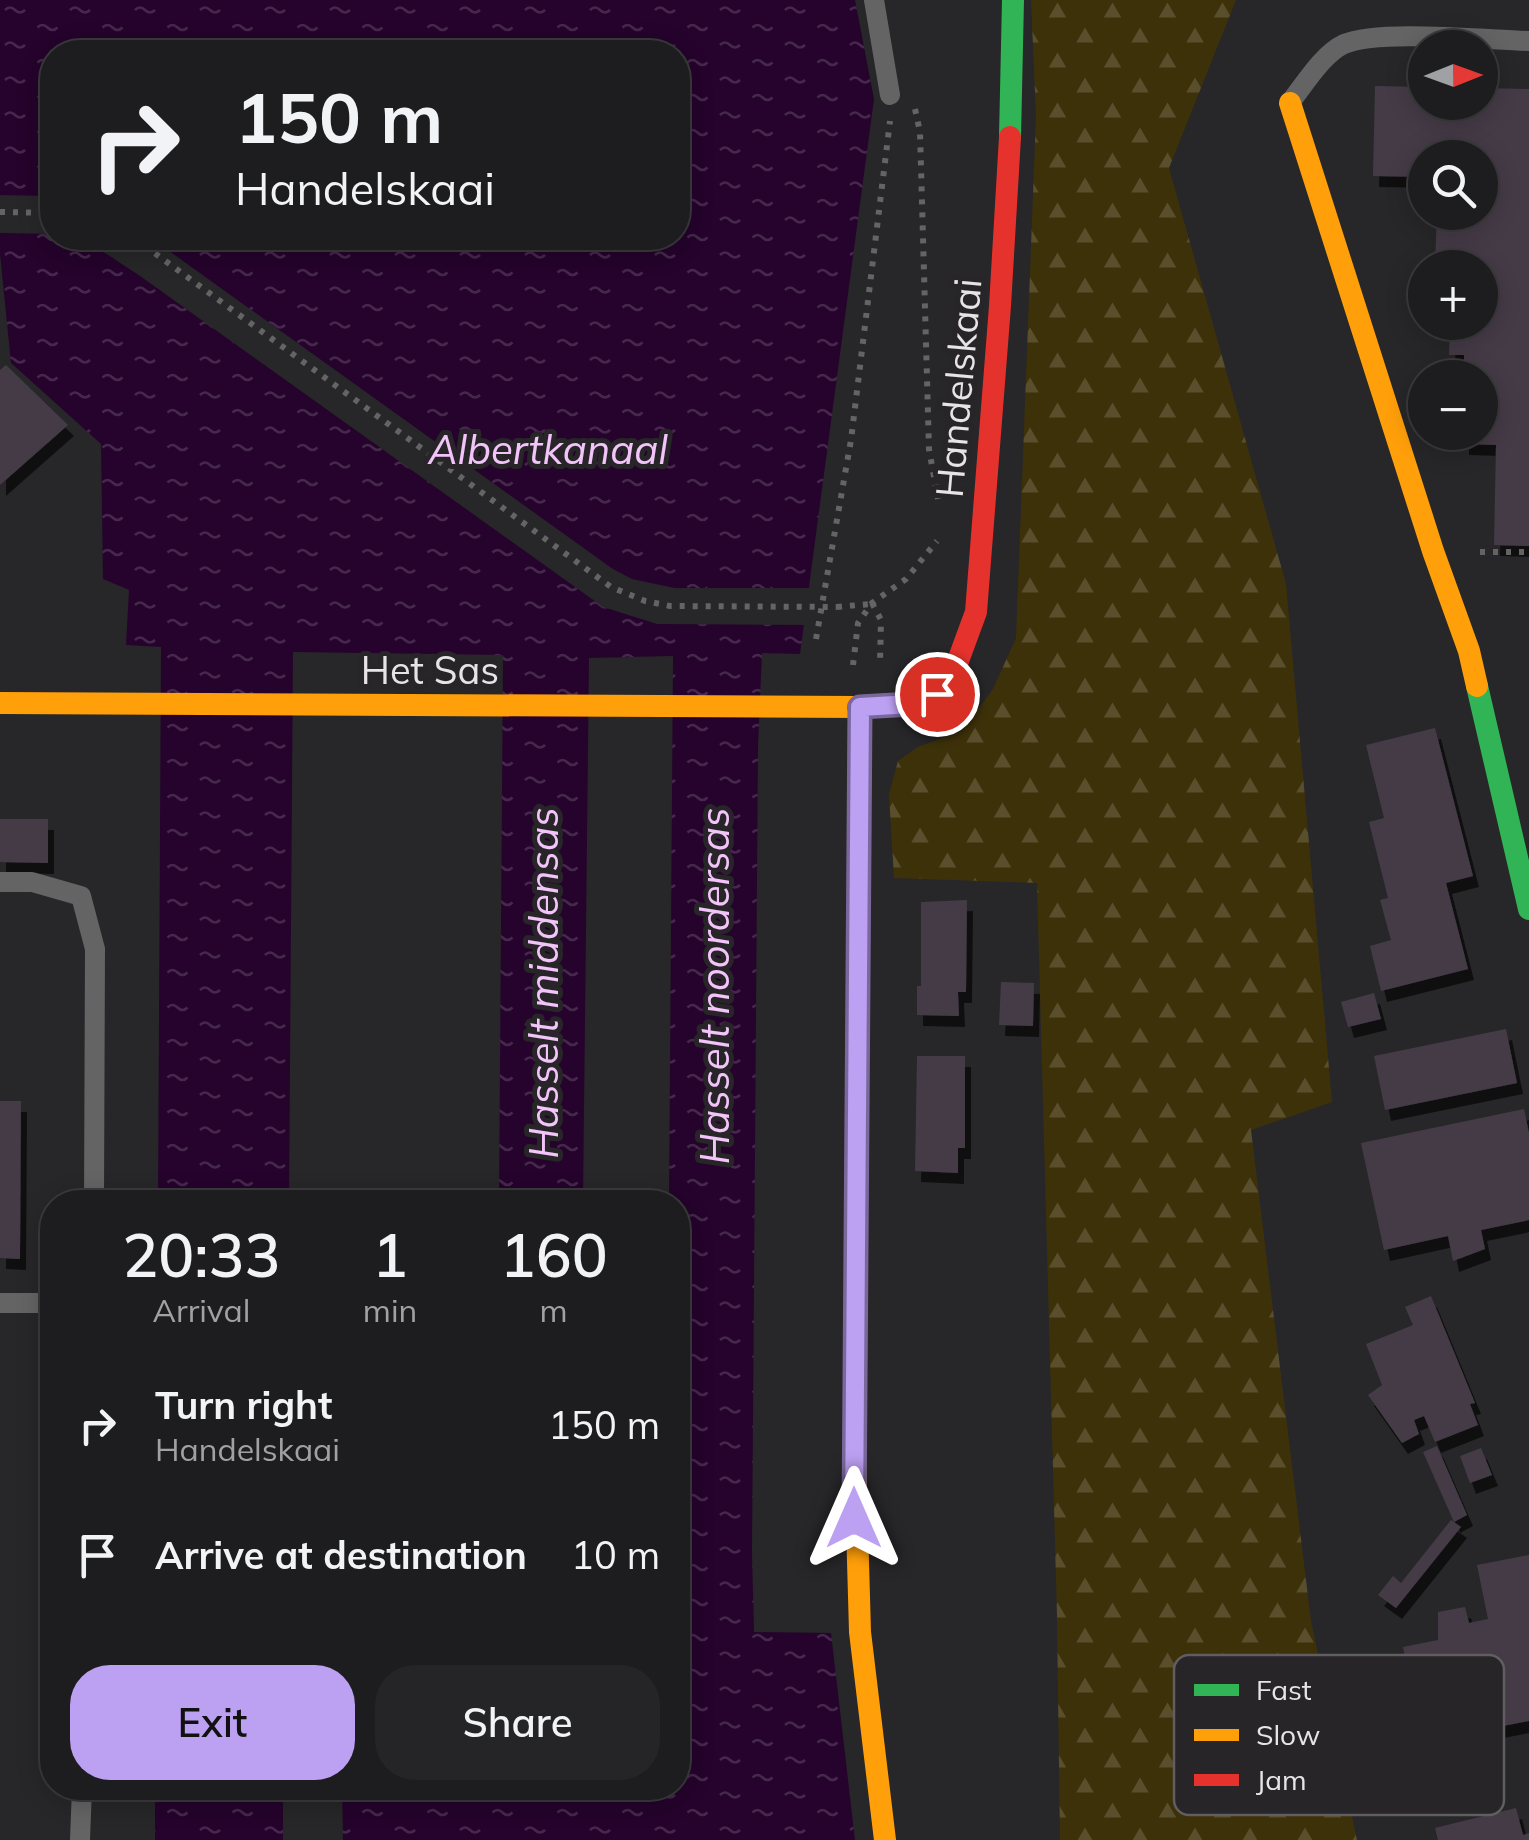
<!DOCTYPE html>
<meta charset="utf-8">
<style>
body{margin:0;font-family:Mulish,sans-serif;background:#252527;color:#f1f3f6;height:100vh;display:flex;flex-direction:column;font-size:38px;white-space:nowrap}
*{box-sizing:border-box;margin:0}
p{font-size:32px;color:#a0a1a4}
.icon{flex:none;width:55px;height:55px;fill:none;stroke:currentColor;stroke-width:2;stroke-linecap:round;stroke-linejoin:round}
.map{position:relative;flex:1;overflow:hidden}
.details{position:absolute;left:40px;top:1190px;width:650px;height:610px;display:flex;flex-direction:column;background:#1d1c1e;border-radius:40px;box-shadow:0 5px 25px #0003,0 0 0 2px #3b3a3c}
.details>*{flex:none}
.guide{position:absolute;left:40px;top:40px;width:650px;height:210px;border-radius:40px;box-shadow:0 5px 25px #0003,0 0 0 2px #3b3a3c;background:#1d1c1e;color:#f1f3f6;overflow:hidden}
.needle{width:65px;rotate:89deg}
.controls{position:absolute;left:1408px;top:30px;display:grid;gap:20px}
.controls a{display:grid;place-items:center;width:90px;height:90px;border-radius:50%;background:#1d1c1e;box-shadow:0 5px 25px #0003,0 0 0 2px #3b3a3c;font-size:50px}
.pin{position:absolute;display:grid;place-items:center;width:85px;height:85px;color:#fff;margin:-42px;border:5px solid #fff;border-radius:50%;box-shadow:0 2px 10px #0007}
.me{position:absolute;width:110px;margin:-55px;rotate:0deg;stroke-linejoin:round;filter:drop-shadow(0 0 8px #0008)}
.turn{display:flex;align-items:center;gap:35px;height:210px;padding:0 30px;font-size:45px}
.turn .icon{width:130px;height:130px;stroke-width:2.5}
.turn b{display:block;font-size:70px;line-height:85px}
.eta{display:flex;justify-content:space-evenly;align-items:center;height:170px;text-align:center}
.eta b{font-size:60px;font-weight:600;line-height:70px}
.cta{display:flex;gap:20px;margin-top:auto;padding:20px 30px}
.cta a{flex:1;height:115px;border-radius:40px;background:#bca0f2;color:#111;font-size:40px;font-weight:600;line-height:115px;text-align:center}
.cta a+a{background:#252527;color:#f1f3f6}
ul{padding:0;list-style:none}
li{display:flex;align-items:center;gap:30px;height:130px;padding:0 30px}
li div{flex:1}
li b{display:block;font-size:38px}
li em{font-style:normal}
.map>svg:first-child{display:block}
</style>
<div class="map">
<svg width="1529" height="1840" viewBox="0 0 1529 1840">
<defs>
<pattern id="forest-firs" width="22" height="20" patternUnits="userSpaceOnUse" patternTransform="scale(2.5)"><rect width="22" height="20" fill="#3d3109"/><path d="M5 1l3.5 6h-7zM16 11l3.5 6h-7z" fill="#594f2d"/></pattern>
<pattern id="water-ripples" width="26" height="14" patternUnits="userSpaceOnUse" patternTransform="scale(2.5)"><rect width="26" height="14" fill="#25032c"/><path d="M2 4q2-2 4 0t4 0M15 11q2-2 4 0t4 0" fill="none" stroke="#45284b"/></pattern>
<filter id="shadow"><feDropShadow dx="6" dy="11" stdDeviation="0" flood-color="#0009"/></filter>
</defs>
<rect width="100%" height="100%" fill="#272628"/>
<polygon fill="url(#forest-firs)" points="1031,0 1236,0 1169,168 1286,584 1332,1102 1251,1130 1311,1621 1357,1840 1060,1840 1057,1616 1037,883 894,878 889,794 898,761 918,747 962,731 993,689 1016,638 1036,116"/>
<g fill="url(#water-ripples)" fill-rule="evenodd">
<path d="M0,0H855L874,99L800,654L762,653L758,746L752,1553L754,1632L831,1633L855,1840H343L342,1788H678V1202H669L673,656L589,658L583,1202H499L503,655L293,652L289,1202H158L161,647L126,645L129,590L103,579L101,444L11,363L0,254ZM52,52H678V238H52Z"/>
<rect x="155" y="1788" width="128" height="52"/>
</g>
<g fill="#272628">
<polygon points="0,195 52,196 52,234 0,233"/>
<polygon points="71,238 151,238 613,569 632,579 675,588 814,588 809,625 657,624 603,607 140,276 99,249"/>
</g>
<g fill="#443b47" filter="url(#shadow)">
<polygon points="1375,86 1425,87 1425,102 1480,102 1480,88 1529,89 1529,546 1494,545 1496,445 1463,444 1463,432 1480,432 1480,378 1464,378 1464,355 1449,355 1450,322 1480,322 1480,268 1435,266 1437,212 1480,212 1480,158 1425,158 1425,177 1373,176"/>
<polygon points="6,365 68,425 0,485 0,370"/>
<polygon points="1435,728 1473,876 1446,883 1468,969 1381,991 1370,946 1391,940 1380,900 1388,898 1369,822 1384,818 1366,745"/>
<polygon points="0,819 48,819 48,863 0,862"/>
<polygon points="967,900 966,992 958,992 959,1016 917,1015 917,986 921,986 921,902"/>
<polygon points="1001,982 1034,983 1033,1026 999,1025"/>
<polygon points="1374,993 1381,1019 1348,1027 1341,1002"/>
<polygon points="1506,1029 1517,1083 1385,1110 1374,1056"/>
<polygon points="917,1056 965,1056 965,1148 958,1148 958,1173 915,1171"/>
<polygon points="0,1101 21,1101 20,1259 0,1258"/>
<polygon points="1524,1109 1529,1133 1529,1220 1481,1230 1485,1249 1453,1261 1448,1236 1384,1250 1361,1143"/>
<polygon points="1431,1296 1475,1403 1470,1404 1478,1425 1435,1442 1424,1416 1414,1420 1419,1434 1402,1443 1368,1395 1382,1385 1366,1344 1413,1325 1405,1307"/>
<polygon points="1437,1446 1467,1515 1454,1522 1423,1452"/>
<polygon points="1481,1448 1492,1475 1470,1483 1460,1456"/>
<polygon points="1451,1520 1461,1527 1396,1608 1378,1595 1393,1576 1401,1583"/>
<polygon points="1529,1555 1529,1721 1421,1742 1403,1647 1438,1640 1438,1612 1465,1607 1469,1623 1488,1619 1477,1565"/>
<polygon points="1516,1808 1523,1835 1529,1833 1529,1840 1438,1840 1435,1828"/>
</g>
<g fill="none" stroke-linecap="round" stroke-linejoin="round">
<g stroke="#646464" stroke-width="6" stroke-dasharray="5 8" stroke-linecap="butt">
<polyline points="915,109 920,132 929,449 938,499"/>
<polyline points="0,212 52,213"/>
<polyline points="1480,552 1529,552"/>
<polyline points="872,603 881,620 880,664"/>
<polyline points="837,607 870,604"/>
<polyline points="816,639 851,440 890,121"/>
<polyline points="853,665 858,623 872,603 906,579 937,541"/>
</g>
<g stroke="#646464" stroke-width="20">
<polyline points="874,0 890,95"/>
<path d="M1292,100C1306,82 1323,54 1344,44C1379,29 1487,40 1529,41"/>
<polyline points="0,882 32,882 81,896 95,949 94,1202"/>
<polyline points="0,1303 52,1303"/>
<polyline points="80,1840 82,1788"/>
</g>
<g stroke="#30b455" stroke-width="22">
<polyline points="1010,137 1013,0"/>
<polyline points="1477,686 1529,909"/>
<polyline points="855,1455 860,707"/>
</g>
<g stroke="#ff9f0a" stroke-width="22">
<polyline points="1290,103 1433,551 1469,651 1477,686"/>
<polyline points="0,703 858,707"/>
<polyline points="855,1455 860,1632 885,1840"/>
</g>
<polyline stroke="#e5322d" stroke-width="22" points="858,707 903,704 936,691 955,669 976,612 1000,306 1010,137"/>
<polyline stroke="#646464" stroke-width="6" stroke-dasharray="5 8" stroke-linecap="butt" points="134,238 611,587 645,601 670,606 837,607"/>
</g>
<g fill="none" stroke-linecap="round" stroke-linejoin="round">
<defs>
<polyline id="route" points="854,1518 860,707 912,704 937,694"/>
</defs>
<use href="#route" stroke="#7a689d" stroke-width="25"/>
<use href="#route" stroke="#bca0f2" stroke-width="18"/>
</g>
<g text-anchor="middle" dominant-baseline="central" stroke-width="10" stroke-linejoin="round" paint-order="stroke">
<g font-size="38" fill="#e6e4e6" stroke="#282529">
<text transform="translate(958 388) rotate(-85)">Handelskaai</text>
<text x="430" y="670">Het Sas</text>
</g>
<g font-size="40" font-style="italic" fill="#f2c4f9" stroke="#282529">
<text x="548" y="449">Albertkanaal</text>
<text transform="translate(543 983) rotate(-90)">Hasselt middensas</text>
<text transform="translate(714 986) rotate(-90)">Hasselt noordersas</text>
</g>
</g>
<rect x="1174" y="1655" width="330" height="160" rx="15" fill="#282529" stroke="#615e62" stroke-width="2.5"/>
<rect x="1194" y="1684" width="45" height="12" fill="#30b455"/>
<rect x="1194" y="1729" width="45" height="12" fill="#ff9f0a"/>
<rect x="1194" y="1774" width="45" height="12" fill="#e5322d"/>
<g font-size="28" fill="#e6e4e6">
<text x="1256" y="1700">Fast</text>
<text x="1256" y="1745">Slow</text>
<text x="1256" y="1790">Jam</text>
</g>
</svg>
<div class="controls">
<a><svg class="needle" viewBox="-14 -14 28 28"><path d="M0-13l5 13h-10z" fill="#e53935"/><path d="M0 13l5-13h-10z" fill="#a0a1a4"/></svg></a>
<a><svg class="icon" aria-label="search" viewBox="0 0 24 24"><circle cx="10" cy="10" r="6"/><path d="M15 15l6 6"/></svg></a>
<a>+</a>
<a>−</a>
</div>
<div class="pin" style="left:937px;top:694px;background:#d93025"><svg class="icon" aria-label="arrive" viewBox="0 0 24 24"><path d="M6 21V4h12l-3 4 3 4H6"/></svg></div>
<svg class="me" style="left:854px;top:1518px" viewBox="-20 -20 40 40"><path d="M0-17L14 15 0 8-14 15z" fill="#bca0f2" stroke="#fff" stroke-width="4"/></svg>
<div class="guide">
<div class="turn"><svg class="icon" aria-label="right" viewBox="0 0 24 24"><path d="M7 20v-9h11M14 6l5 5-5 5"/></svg><div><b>150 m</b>Handelskaai</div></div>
</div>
<section class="details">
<div class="eta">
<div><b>20:33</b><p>Arrival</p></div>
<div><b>1</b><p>min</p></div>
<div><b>160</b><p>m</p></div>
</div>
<ul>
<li><svg class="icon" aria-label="right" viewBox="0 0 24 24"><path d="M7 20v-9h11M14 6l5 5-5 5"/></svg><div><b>Turn right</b><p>Handelskaai</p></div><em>150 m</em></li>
<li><svg class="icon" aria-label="arrive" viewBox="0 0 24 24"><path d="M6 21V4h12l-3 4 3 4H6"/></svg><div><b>Arrive at destination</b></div><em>10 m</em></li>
</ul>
<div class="cta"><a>Exit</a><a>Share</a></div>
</section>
</div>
